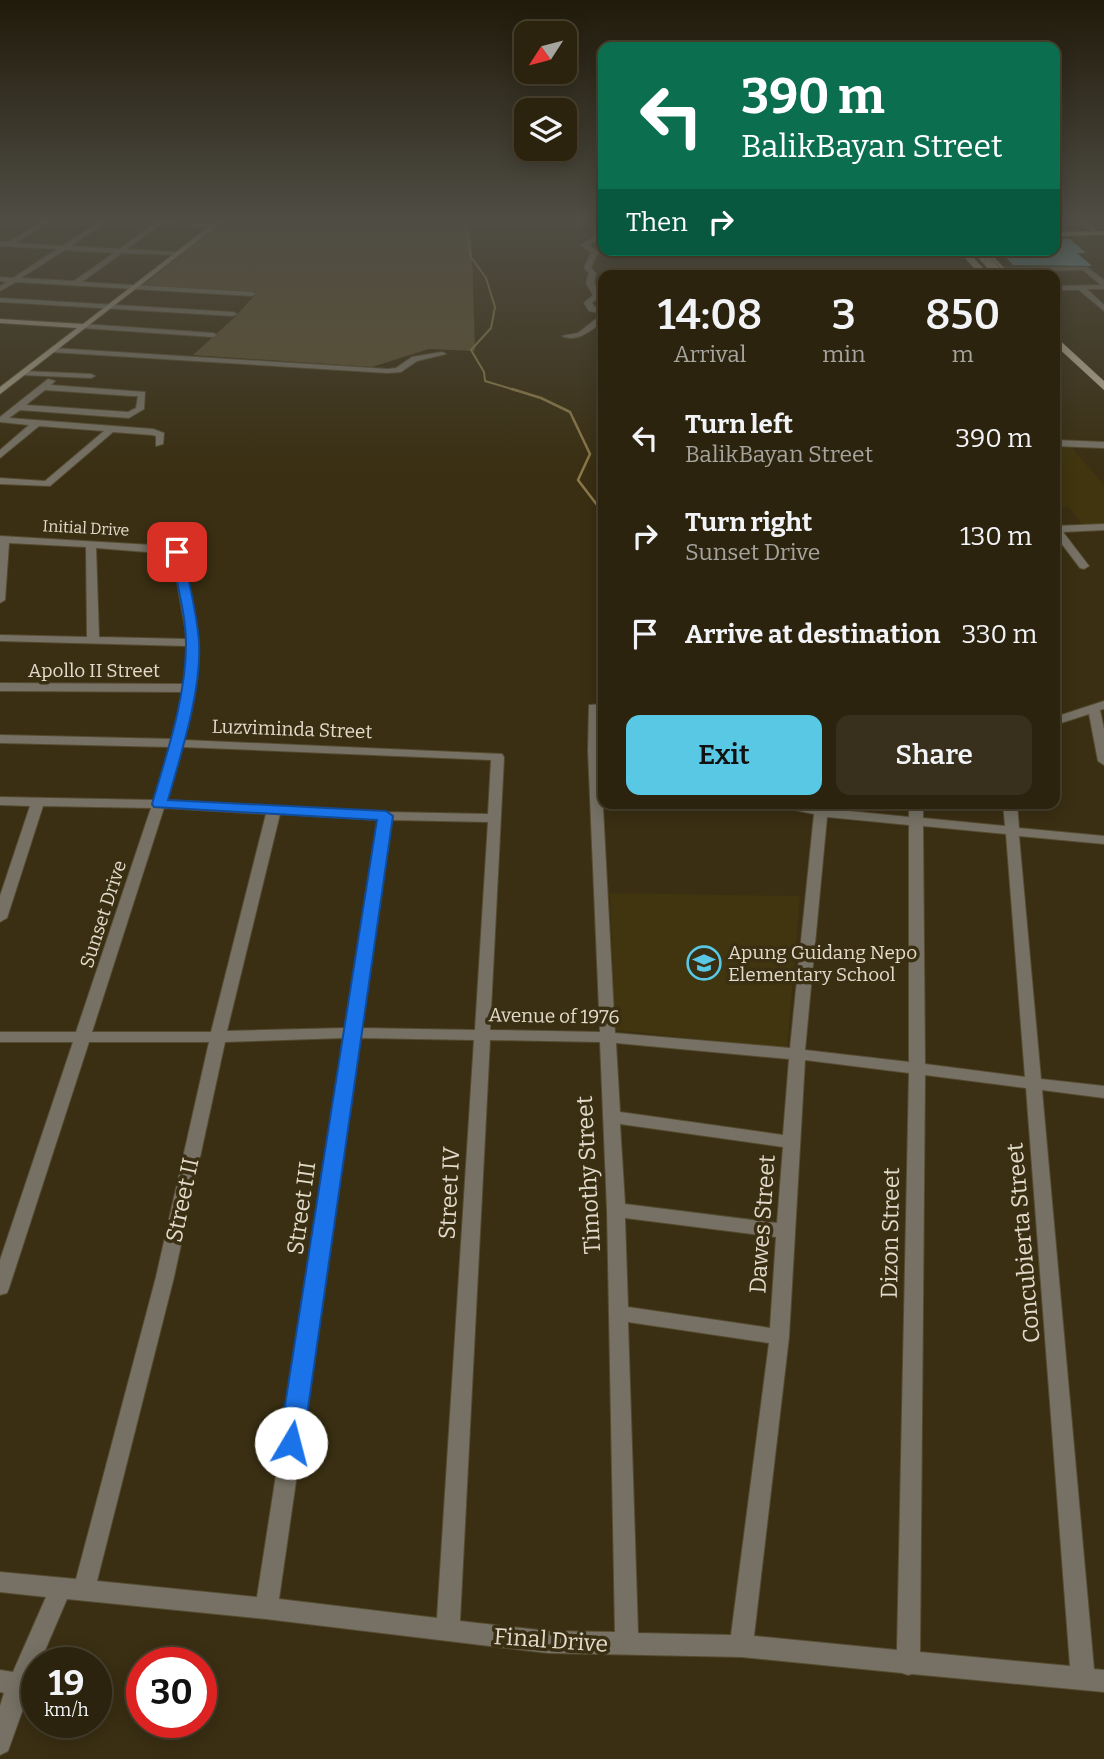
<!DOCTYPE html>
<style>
body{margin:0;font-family:Bitter,serif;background:#382f1c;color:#f1f3f6;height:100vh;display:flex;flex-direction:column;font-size:26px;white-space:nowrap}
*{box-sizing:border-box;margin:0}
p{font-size:23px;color:#a6a49e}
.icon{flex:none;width:38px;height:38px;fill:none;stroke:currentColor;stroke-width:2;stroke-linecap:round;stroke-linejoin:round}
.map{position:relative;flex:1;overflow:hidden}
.details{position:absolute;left:598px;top:270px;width:462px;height:539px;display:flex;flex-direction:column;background:#2c230e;border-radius:14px;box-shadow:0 4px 18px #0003,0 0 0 2px #48402e}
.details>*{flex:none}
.top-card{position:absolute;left:598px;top:42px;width:462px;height:214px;border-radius:14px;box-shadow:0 4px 18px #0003,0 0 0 2px #48402e;background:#0b6e4f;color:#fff;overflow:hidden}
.needle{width:46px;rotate:234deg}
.buttons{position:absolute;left:514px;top:21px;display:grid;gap:14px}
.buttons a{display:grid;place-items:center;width:63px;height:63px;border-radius:14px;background:#2c230e;box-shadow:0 4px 18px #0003,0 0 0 2px #48402e;font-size:35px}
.speed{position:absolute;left:21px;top:1647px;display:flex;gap:14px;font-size:35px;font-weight:700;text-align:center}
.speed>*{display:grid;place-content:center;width:91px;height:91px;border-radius:50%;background:#2c230e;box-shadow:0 4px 18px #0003,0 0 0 2px #48402e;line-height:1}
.speed small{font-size:18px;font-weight:400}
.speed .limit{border:10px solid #d22;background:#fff;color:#111}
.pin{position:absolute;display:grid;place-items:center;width:60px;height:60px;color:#fff;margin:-30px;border-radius:14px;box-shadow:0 4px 10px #0006}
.me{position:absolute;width:77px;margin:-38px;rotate:8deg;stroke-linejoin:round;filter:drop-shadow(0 0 5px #0008)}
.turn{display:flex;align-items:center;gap:24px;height:147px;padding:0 28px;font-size:32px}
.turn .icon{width:91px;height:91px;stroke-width:2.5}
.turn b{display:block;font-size:49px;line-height:60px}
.then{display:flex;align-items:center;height:66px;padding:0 28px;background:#0003;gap:14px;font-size:26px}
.eta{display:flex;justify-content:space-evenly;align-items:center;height:119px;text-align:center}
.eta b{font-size:42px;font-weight:600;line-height:49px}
.action{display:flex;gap:14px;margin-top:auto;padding:14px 28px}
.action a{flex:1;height:80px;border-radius:14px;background:#59c8e5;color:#111;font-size:28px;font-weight:600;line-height:80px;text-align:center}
.action a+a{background:#382f1c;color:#f1f3f6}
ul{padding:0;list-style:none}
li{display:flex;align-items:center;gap:21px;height:98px;padding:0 28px}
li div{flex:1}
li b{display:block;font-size:26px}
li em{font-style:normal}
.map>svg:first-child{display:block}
</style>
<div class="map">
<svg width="1104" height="1759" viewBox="0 0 1104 1759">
<rect width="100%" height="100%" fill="#3a2f13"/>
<g fill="#41350f">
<polygon points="1055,446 1070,446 1104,485 1104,524 1082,524 1069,507 1055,507"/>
<polygon points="610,893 800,896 787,1048 615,1030"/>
</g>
<polygon fill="#5d5131" points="223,222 471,222 475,351 429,349 372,367 193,355 236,316 257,293 142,286"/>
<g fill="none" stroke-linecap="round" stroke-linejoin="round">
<polyline stroke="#8b7949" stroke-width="2" points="465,222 471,257 486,278 495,307 491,328 471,350 484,372 485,381 518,391"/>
<polyline stroke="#8b7949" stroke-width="2.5" points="512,389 541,398 570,412 590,454 578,480 604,514"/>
</g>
<polygon fill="#6baabb" points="1055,239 1070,239 1086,253 1077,253 1092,266 1013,265 999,250 1055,250"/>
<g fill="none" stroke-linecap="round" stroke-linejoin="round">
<defs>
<g id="street">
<path d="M42,222H49L16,243L62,246L99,222H106L71,246L119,249L154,224L150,222L217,224L215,227L162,224L127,249L176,252L178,255L122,253L82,282L252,292L256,294L252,296L16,282L0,291V286L7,282L0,281V277L13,278L57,249L0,246V242H8ZM65,250L114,253L74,281L21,278Z"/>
<polygon points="599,222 604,222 600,238 589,245 598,252 591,268 596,273 594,283 601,295 592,303 595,307 604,310 604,314 589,311 584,303 593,295 586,283 589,273 584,268 591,253 581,245 594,237 595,226"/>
<polygon points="1080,222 1087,222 1100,233 1095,234"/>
<polygon points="1087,267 1104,280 1104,289 1087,289 1104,305 1104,311 1079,290 1055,290 1055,286 1101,285 1083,270 1002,272 999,270 1002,268"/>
<polygon points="0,298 233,312 237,314 233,316 0,302"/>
<path d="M601,315H604V321C591,330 578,343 562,336L578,333Z"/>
<polygon points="84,324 213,333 217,335 213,337 81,328 81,324"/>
<polygon points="53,348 388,369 396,368 412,357 442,352 446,354 417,361 401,372 388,373 50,352 49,350"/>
<polygon points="24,371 91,374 95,376 91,378 21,375 20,373"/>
<path d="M48,379L55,381L51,385L145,392L144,409L129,418L20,410L9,418L153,429L164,433L163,444L156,446V436L152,435L113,432L50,486L0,484V478L45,481L104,431L39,426L0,458V450L29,425L0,422V417ZM45,390L131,396H138L136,408L128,412L26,405Z"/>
<polygon points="1055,440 1104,442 1104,448 1055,446"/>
<polygon points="1104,524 1104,530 1063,532 1089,566 1084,569 1080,568 1055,535 1055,526"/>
<path d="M0,536L169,546L181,550L199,643L196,684L184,740L502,754L504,757L490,1030L600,1032L588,751L589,705L604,704V712H599L600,751L615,1033L790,1048L814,814L775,806L774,803H799L815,807V803H829L828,809L909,817V803H923V818L1005,826L1003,803H1017L1019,828L1104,836V844L1019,836L1041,1079L1104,1086V1098L1042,1090L1094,1669L1104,1670V1692L912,1674L908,1675L902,1673L741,1657L548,1653L266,1619L67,1599L40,1662H37V1670L8,1751L0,1755V1706L4,1693L0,1692V1670L13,1672L46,1597L0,1592V1572L76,1579L156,1277L209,1042H89L9,1288L7,1293L0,1295V1260L73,1042H0V1032H76L151,808L43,806L7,918L0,922V896L30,806L0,805V797L154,800L170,747L0,743V735L172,739L183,692L0,691V683L184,684L187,646L0,641V635L87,637L86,547L9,543L5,600L0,603ZM96,548L172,554L187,639L99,637ZM182,747L491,760L488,814L385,812L167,800ZM164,808L266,814L211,1032H92ZM280,814L378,820L345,1028L227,1031ZM827,817L909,825V1062L805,1050ZM391,820L488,822L475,1030L361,1028ZM923,826L1006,834L1025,1077L925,1064ZM344,1038L257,1597L97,1581L174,1277L225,1042ZM360,1038L474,1040L437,1618L279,1599ZM490,1040L600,1042L607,1210L615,1632L548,1631L460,1621ZM616,1043L789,1059L783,1135L620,1112ZM805,1060L909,1073L897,1650L754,1636L789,1337ZM925,1075L1026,1088L1070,1666L920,1652ZM620,1124L783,1147L777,1223L625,1204ZM625,1218L776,1237L770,1328L628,1307ZM628,1322L769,1343L731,1635L638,1633Z"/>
<polygon points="1104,701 1104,709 1100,710 1104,729 1104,765 1098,761 1089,714 1055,725 1055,717"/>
</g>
<polygon id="secondary" points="215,222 222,222 0,394 0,387 77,328 0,323 0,319 83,324"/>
<g id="primary">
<polygon points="1104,231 1104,235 1055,236 1055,232"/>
<polygon points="958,250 967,250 989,275 980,275"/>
<polygon points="978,250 987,250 1011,275 1002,275"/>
<polygon points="1055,336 1104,381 1104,390 1055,345"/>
</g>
</defs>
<use href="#street" stroke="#554b30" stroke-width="2"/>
<use href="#secondary" stroke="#554b30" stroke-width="2"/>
<use href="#primary" stroke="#554b30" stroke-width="1"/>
<use href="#street" fill="#767164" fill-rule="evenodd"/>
<use href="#secondary" fill="#9d9580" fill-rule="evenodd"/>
<use href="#primary" fill="#bbb095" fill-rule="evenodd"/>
<defs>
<polyline id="primary-bridge" points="977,250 1000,275"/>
</defs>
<use href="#primary-bridge" stroke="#554b30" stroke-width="10" stroke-linecap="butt"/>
<use href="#primary-bridge" stroke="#bbb095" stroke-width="9"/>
</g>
<linearGradient id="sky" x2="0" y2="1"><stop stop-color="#201a0a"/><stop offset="0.47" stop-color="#4f4d44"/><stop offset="1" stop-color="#4f4d44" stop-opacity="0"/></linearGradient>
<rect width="1104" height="468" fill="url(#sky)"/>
<path fill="#1a73e8" stroke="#114b97" stroke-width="2" d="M177,548L183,552C188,581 197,612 199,642C202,689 181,754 168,800L386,811L393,816L303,1443L299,1451L291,1453L283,1451L279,1443L377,820L154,807L152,804C167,753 186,697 186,644C186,614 176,581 171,552Z"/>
<defs>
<symbol id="school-ring" viewBox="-11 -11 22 22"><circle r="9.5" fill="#3a2f13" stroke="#59c8e5" stroke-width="1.5"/><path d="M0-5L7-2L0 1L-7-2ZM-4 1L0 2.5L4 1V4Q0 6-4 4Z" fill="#59c8e5"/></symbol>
</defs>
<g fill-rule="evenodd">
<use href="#school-ring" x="685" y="944" width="38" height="38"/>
</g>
<g text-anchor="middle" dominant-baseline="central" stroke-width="7" stroke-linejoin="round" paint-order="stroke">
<g font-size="16" fill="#e2dbcb" stroke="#3a2f13">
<text transform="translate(86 528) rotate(3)">Initial Drive</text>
</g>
<g font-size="19" fill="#e2dbcb" stroke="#3a2f13">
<text x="94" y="670">Apollo II Street</text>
<text transform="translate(292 729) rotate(2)">Luzviminda Street</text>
<text transform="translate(103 914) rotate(-72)">Sunset Drive</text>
<text transform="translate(554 1016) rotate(1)">Avenue of 1976</text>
</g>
<g font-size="19" fill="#e2dbcb" stroke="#3a2f13" text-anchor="start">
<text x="728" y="952">Apung Guidang Nepo<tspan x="728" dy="22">Elementary School</tspan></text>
</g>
<g font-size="23" fill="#e2dbcb" stroke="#3a2f13">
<text transform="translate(588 1175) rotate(-93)">Timothy Street</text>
<text transform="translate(449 1193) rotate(-87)">Street IV</text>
<text transform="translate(182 1200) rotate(-78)">Street II</text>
<text transform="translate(301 1208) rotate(-82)">Street III</text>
<text transform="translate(762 1224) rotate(-86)">Dawes Street</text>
<text transform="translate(890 1233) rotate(-89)">Dizon Street</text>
<text transform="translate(1023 1243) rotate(-95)">Concubierta Street</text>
<text transform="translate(551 1640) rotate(4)">Final Drive</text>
</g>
</g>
</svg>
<div class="buttons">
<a><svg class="needle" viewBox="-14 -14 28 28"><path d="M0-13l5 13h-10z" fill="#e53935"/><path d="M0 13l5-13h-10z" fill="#a6a49e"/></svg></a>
<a><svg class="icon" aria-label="layers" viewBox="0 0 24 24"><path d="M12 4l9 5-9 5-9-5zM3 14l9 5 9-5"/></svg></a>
</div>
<div class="speed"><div>19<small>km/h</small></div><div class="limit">30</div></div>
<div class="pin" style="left:177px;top:552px;background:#d93025"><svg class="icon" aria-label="arrive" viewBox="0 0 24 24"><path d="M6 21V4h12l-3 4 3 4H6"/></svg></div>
<svg class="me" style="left:291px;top:1443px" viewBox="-20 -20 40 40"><circle r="19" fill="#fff"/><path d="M0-13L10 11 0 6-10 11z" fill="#1a73e8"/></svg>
<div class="top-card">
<div class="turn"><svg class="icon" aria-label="left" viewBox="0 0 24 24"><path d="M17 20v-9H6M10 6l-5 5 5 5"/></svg><div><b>390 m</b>BalikBayan Street</div></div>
<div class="then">Then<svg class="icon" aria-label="right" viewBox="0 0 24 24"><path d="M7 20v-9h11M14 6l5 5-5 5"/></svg></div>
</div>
<section class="details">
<div class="eta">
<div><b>14:08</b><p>Arrival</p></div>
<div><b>3</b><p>min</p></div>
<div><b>850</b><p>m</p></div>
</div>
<ul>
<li><svg class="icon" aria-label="left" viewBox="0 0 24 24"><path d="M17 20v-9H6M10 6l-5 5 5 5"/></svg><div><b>Turn left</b><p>BalikBayan Street</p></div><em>390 m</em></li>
<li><svg class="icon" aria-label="right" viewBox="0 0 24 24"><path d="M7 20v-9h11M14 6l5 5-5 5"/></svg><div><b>Turn right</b><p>Sunset Drive</p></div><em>130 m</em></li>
<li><svg class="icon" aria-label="arrive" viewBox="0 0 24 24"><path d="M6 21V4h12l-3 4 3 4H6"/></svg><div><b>Arrive at destination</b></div><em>330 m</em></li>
</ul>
<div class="action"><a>Exit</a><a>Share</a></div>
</section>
</div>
